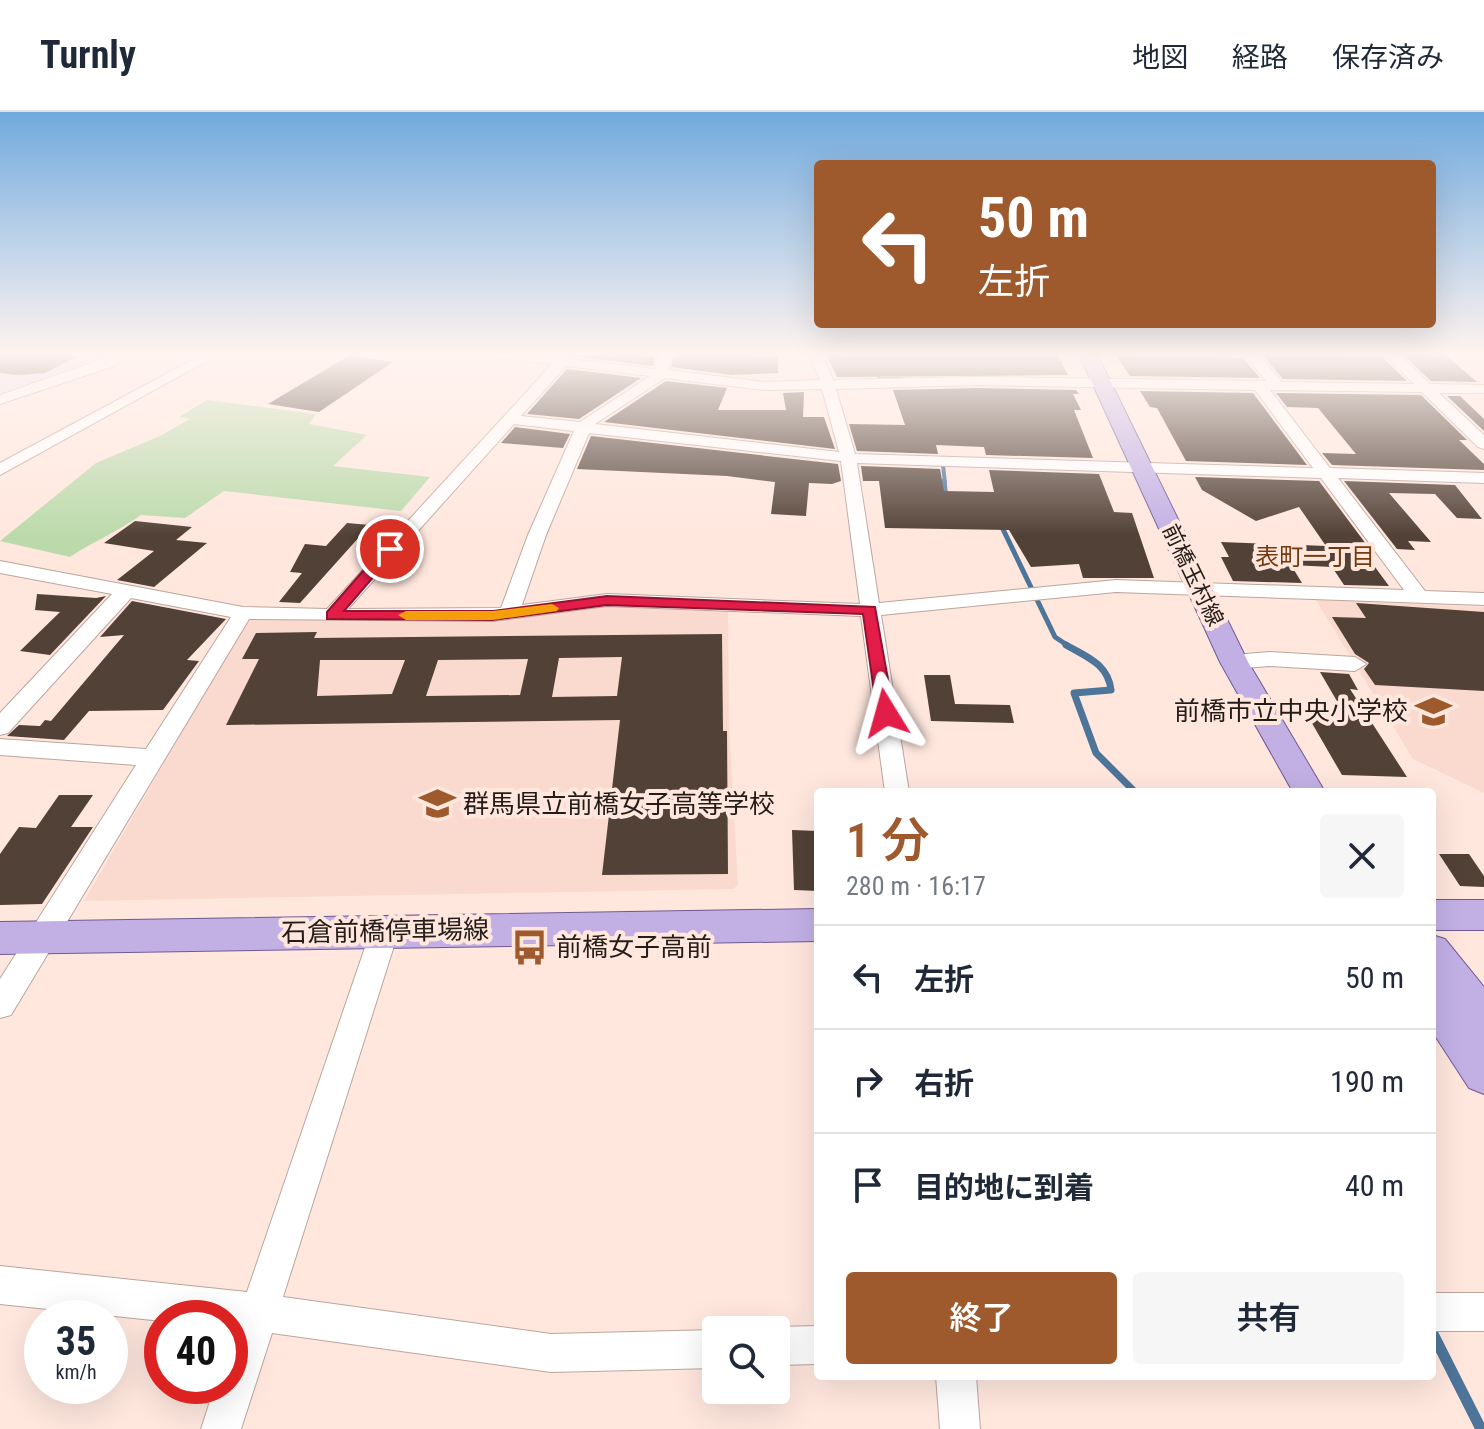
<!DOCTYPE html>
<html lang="ja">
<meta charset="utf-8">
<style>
body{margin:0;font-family:"Roboto Condensed","Noto Sans JP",sans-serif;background:#f6f6f7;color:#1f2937;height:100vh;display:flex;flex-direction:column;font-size:30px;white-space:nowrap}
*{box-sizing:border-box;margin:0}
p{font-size:26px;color:#747a83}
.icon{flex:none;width:44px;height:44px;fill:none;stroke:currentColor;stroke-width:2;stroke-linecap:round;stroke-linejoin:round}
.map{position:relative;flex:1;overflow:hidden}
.drawer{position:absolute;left:814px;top:676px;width:622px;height:592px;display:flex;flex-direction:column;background:#fff;border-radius:8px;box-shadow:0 8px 32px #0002}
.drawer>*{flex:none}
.banner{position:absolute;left:814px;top:48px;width:622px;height:168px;border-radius:8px;box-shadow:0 8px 32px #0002;background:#9e592d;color:#fff;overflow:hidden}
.fabs{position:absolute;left:702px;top:1204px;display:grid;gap:16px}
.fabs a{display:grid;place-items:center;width:88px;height:88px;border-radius:8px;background:#fff;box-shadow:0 8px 32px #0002;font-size:40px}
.speed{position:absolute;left:24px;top:1188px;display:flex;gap:16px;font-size:40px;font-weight:700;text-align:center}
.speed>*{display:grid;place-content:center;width:104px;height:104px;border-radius:50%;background:#fff;box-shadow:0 8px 32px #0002;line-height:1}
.speed small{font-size:20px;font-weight:400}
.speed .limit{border:12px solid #d22;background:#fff;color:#111}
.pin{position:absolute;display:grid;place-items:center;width:68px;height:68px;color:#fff;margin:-34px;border:4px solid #fff;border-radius:50%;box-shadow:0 2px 8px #0007}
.me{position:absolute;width:88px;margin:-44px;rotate:352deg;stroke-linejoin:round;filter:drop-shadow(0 0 6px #0008)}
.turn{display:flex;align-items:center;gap:28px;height:168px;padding:0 32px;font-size:36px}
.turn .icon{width:104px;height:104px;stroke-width:2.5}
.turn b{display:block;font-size:56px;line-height:68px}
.round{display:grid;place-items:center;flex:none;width:84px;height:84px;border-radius:8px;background:#f6f6f7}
.headline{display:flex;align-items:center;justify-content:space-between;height:136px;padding:0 32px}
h1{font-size:48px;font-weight:600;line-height:60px;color:#9e592d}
.action{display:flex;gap:16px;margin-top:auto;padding:16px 32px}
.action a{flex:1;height:92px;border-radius:8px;background:#9e592d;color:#fff;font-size:32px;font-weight:600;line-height:92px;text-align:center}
.action a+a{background:#f6f6f7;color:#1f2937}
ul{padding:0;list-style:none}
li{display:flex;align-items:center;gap:24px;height:104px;padding:0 32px;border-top:2px solid #e0e1e3}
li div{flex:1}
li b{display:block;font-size:30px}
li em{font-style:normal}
header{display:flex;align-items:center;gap:48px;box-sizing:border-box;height:112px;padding:0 40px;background:#fff;border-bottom:2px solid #e0e1e3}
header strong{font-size:38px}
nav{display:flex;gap:44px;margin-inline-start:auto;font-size:28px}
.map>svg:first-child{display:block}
</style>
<header>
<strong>Turnly</strong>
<nav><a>地図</a><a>経路</a><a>保存済み</a></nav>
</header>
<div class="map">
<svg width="1484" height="1317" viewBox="0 0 1484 1317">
<rect width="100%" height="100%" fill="#ffe7de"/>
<g fill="#fadace">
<polygon points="1316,488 1484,495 1484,681 1413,647"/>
<polygon points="595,492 728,494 729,611 738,773 733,777 84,789 249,505 495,505"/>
</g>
<polygon fill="#eaddf1" points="0,240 116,240 0,281"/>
<path fill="#bbdaab" d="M207,288L316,302L309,312L367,323L333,354L430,365L401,399L224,379L185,406L141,403C117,420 94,429 70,445L0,429L96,351L160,324L190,307L179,305Z"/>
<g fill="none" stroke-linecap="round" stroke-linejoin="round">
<g stroke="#4d7499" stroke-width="4">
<polyline points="875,240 879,267 901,267"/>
<polyline points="943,353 945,371"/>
</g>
<g stroke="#4d7499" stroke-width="5">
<polyline points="944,369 946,387"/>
<polyline points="1000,411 1055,525 1070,535"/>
</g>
<path stroke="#4d7499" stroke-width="7" d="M1066,533C1087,545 1108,552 1111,578L1074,581L1096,641L1135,680"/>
<polyline stroke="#4d7499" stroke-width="11" points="1432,1220 1481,1317"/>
</g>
<g fill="#524136" fill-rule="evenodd">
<polygon points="0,240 45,240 78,244 45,261 18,263 0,261"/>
<polygon points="578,240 614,244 616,241 655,244 653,254 573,244"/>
<polygon points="825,240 1056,240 1068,263 837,265"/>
<polygon points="1260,240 1381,244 1407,269 1283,267"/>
<polygon points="1400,240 1442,240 1477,270 1431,269"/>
<polygon points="678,241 778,244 778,261 732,263 671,255 673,245 678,246"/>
<polygon points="1115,242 1243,246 1260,266 1130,264"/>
<polygon points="350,243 393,250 319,300 268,292"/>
<polygon points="567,257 641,266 579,307 527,302"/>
<polygon points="666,269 727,276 718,298 786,298 783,281 804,280 803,305 824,305 835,337 604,310"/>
<polygon points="977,276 1076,278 1079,282 1073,282 1081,298 1074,298 1093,346 986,343 984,335 936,333 938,342 857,339 849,312 905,313 893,278"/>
<polygon points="1140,279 1253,281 1307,353 1186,349 1157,296 1150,295"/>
<polygon points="1276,281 1421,283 1467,328 1459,328 1484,352 1484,358 1332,353 1322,341 1356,342 1318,296 1287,295"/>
<polygon points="1447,284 1460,284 1484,307 1484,319"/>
<polygon points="515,315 570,322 563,336 501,331"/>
<polygon points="591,324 838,352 841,369 832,372 809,371 806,404 771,402 775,370 727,364 577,357"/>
<polygon points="861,354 940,357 944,379 994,380 989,358 1099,362 1114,400 1132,401 1154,466 1083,466 1079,452 1031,455 1009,418 885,416 879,369 863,369"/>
<polygon points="1195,365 1319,369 1369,436 1361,436 1389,474 1344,473 1332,455 1291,453 1302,471 1233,469 1221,445 1229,445 1221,430 1326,434 1299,395 1256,409 1202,378"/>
<polygon points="1344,369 1455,373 1482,407 1457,406 1435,382 1389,381 1431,430 1408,429 1415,438 1397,437"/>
<polygon points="135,409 192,415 176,428 207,431 154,475 117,468 154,439 104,431"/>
<polygon points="347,411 370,413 300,491 279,490 302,461 290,460 305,432 326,434"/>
<polygon points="37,482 96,486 106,484 50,543 20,539 60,500 35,498"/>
<polygon points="132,489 226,507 187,548 199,549 163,598 89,599 64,628 7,624 19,613 40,614 45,608 51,609 124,523 100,525"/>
<polygon points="1356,491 1484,500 1484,579 1375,573 1364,557 1369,551 1355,542 1332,505 1366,506"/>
<path d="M317,520L314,526L722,522L723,619H727L728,762L602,763L620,608L226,613L259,547H242L256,521ZM622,545L617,584L552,585L559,546ZM528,547L520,583L426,584L438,548ZM320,548H405L392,582L317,584Z"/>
<polygon points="1320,560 1349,562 1358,578 1350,577 1407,665 1342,663 1302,594 1341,596"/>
<polygon points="924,563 950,563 955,592 1010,593 1014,611 931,609"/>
<polygon points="59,683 93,683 71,715 93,715 42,792 0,793 0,742 19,715 36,716"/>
<polygon points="792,718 818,719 818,779 794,778"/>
<polygon points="1439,742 1469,742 1484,764 1484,775 1460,774"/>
</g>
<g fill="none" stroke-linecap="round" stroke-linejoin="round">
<defs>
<g id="minor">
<polygon points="122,240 139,240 111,255 0,292 0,283"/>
<polygon points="207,240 223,240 0,363 0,351"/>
<path d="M476,240H513L655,257L659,240H671L668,258L765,270L820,268L809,240H821L833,268L977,265L1266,269L1242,240H1256L1282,270L1414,272L1382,240H1396L1430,272L1484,273V281H1439L1484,323V337L1478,335L1422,280L1270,278L1330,356L1484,361V371L1338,366L1425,479L1484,481V493L1116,480L881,503L909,680H885L861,504L607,494L493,509L249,507L11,903L0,906V867L136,653L0,643V627L146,637L231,505L131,486L8,621L0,623V601L112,482L0,461V449L243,495L327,497L552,252L482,244ZM566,254L650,264L580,310L521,304ZM665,266L765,278L822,277L839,340L595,312ZM977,273L1255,278L1313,356L855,342L836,277ZM514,312L574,319L528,423L501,496L348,497ZM589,321L841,349L860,492L607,482L522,493L546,423ZM857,351L1321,366L1404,478L1116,468L879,491Z"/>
<polygon points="1269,540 1355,545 1366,552 1355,559 1269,554 1234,557 1223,550 1234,543"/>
<polygon points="385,806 395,810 399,818 283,1185 551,1222 716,1218 716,1256 551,1260 272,1221 241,1317 201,1317 215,1274 230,1274 230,1231 235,1216 230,1216 230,1206 162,1206 162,1209 0,1192 0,1154 247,1180 371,818 375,810"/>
<rect x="1432" y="1181" width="52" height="38"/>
<polygon points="818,1214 818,1252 776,1253 776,1218 768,1218 776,1215"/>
<polygon points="936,1264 976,1264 980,1317 940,1317"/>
</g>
<g id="major">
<polygon points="1078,240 1096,240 1248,550 1325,680 1293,680 1220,550"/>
<rect x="1432" y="788" width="52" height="30"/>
<polygon points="818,797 818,829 0,842 0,810"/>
<polygon points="1432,823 1445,827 1484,875 1484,982 1469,976 1432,919"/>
</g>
</defs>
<use href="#minor" stroke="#bba59c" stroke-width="2"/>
<use href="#major" stroke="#705a92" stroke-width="2"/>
<use href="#minor" fill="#fff" fill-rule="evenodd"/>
<use href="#major" fill="#c2b0e5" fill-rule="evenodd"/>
</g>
<linearGradient id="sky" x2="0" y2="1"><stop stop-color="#71aade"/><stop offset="0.57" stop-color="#fff4f0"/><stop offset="1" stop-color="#fff4f0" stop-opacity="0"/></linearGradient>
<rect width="1484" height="424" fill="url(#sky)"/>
<polygon fill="#e11d48" stroke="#92132f" stroke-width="2" points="390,433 395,434 395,440 344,499 493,499 607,484 875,495 894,601 886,607 877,601 863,502 607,493 493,508 327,507 327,500 385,434"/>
<polygon fill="#f59e0b" points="552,492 559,496 557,499 493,508 406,508 398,503 406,499 493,499"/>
<defs>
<symbol id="school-bare" viewBox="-9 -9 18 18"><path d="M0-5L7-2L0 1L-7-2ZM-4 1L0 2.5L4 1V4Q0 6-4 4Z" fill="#9e592d" stroke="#ffe7de" stroke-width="2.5" paint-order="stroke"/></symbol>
<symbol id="bus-bare" viewBox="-9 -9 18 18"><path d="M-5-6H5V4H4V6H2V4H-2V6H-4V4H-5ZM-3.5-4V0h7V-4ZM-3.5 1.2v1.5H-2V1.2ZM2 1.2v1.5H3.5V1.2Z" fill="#9e592d" stroke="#ffe7de" stroke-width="2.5" paint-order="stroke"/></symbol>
</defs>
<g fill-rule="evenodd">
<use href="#school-bare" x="1408" y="574" width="51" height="51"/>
<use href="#school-bare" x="412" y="666" width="51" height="51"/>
<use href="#bus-bare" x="504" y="810" width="51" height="51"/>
</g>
<g text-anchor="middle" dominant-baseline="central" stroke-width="8" stroke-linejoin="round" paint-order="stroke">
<g font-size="22" fill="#241c18" stroke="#ffe7de">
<text transform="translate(1193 463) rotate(64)">前橋玉村線</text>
</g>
<g font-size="24" fill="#76390d" stroke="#ffe7de">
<text x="1315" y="445">表町一丁目</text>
</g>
<g font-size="26" fill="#241c18" stroke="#ffe7de" text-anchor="start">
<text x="1408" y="599" text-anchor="end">前橋市立中央小学校</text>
<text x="463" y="692">群馬県立前橋女子高等学校</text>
<text x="556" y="835">前橋女子高前</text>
</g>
<g font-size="26" fill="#241c18" stroke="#ffe7de">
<text transform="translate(385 819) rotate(-1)">石倉前橋停車場線</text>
</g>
</g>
</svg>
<div class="fabs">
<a><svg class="icon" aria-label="search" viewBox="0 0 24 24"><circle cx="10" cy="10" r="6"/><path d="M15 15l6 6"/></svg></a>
</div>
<div class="speed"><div>35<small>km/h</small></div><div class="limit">40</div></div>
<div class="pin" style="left:390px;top:437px;background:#d93025"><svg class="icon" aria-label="arrive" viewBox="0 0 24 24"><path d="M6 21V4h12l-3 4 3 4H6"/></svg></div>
<svg class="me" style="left:886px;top:601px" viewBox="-20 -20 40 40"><path d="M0-17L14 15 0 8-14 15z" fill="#e11d48" stroke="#fff" stroke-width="4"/></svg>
<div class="banner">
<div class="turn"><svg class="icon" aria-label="left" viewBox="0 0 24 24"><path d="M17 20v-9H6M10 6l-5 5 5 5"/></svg><div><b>50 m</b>左折</div></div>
</div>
<section class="drawer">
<div class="headline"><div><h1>1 分</h1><p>280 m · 16:17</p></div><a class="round"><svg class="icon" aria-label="close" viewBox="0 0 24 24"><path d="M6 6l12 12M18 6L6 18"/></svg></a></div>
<ul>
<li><svg class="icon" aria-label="left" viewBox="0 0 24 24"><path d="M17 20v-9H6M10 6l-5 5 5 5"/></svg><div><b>左折</b></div><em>50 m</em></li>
<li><svg class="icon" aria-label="right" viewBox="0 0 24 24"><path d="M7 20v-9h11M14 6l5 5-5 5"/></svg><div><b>右折</b></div><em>190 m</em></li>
<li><svg class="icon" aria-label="arrive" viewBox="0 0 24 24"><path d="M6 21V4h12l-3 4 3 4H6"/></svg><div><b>目的地に到着</b></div><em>40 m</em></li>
</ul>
<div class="action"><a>終了</a><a>共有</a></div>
</section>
</div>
